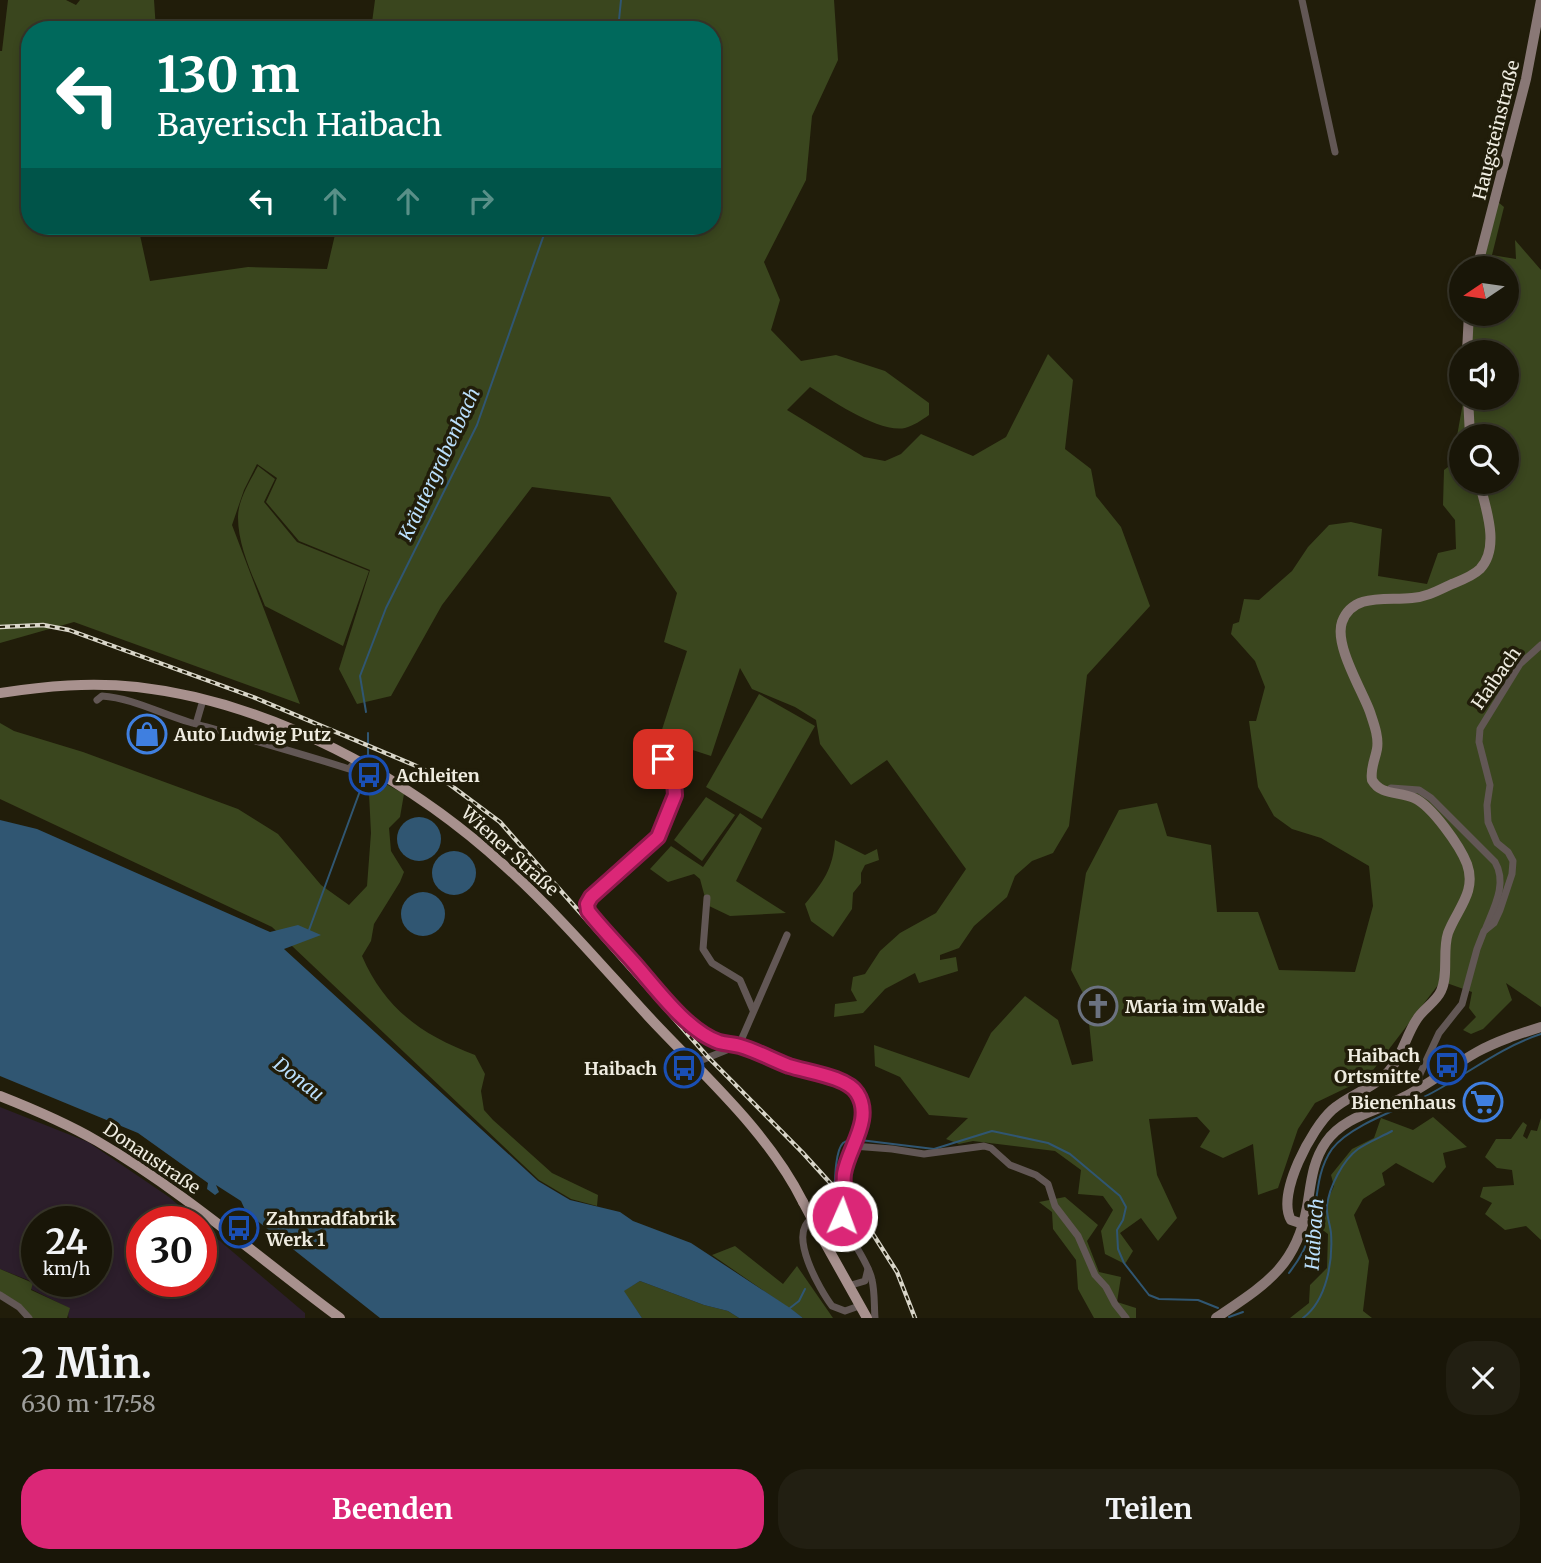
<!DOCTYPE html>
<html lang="de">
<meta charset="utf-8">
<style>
body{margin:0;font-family:Merriweather,serif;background:#221f12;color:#f1f3f6;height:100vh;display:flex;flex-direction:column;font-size:26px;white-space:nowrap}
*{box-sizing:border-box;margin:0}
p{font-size:23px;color:#9f9f9c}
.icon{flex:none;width:38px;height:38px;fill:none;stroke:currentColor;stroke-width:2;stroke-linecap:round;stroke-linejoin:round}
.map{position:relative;height:1318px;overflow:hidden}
.drawer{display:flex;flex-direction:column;background:#191608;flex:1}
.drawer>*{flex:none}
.hud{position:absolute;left:21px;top:21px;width:700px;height:214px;border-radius:28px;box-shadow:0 4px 10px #0003,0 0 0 2px #373529;background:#00695c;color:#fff;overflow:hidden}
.needle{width:46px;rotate:257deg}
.tools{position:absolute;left:1449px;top:256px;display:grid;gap:14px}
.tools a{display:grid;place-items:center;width:70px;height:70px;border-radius:50%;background:#191608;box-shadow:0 4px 10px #0003,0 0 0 2px #373529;font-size:35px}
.speed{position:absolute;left:21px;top:1206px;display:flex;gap:14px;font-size:35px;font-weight:700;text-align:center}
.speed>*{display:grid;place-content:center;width:91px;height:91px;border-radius:50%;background:#191608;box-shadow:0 4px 10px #0003,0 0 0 2px #373529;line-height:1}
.speed small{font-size:18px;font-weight:400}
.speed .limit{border:10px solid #d22;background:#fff;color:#111}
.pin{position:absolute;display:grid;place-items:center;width:60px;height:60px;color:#fff;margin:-30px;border-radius:14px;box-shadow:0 4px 10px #0006}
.me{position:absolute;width:77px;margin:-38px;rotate:2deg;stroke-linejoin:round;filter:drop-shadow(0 0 5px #0008)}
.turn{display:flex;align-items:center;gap:24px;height:147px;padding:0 21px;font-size:32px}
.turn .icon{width:91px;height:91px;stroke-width:2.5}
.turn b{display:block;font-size:49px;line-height:60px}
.lanes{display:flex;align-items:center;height:66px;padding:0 21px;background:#0003;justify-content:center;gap:35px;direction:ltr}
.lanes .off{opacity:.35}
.round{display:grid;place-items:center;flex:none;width:74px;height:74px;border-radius:28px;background:#221f12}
.summary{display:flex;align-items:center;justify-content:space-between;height:119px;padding:0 21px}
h1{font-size:42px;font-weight:700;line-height:52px}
.primary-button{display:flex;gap:14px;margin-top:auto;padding:14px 21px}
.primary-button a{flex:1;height:80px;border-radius:28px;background:#db2777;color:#fff;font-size:28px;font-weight:700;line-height:80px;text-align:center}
.primary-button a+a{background:#221f12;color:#f1f3f6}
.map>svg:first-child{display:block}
</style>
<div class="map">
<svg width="1541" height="1318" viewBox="0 0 1541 1318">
<rect width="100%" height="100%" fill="#211d0a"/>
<path fill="#2c1e2b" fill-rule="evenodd" d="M0,1107L88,1142L169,1197L197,1221L142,1222V1281H201V1225L305,1313V1318H69L68,1315L69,1308L31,1289L33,1282L0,1269ZM37,1222H96V1281H37Z"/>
<g fill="#3a461e" fill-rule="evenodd">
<path d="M8,0H66L76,5L80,0H154L156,30H30V226H138L150,281L248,267L327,269L337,226H712V30H371L375,0H834L838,60L812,116L806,180L764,262L780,300L771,330L801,361L836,355L885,371L929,403V415C922,420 913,426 905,428C878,433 832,400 810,387L787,410L864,457L885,461L901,454L921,434L973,456L1006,437L1048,354L1073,380L1065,449L1091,469L1096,496L1121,527L1150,606L1087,675L1069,826L1053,853L1032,861L1015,876L1007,897L974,926L959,948L940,955V960L956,957L958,971L919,983L915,973L885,989L863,1013L834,1017L835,1004L857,1001L851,990L853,977L865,974L880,951L900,933L936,913L966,869L887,760L851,785L820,744L816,720L795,707L752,689L740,668L711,756L659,739L687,651L664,642L677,593L610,497L532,487L442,605L391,696L357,704L339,669L370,570L299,541L266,502L277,478L257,464L244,490L232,525L300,704L74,622L0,643V51H2Z"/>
<path d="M1498,202L1504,207L1492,255L1516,259L1515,240L1541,270V1007L1506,983L1512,1000L1483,1029L1471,1034L1463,1030L1476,1017L1469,1008L1472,992L1441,981L1367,1078L1315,1103L1298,1129L1278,1188L1258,1195L1253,1144L1223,1158L1200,1147L1210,1131L1197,1117L1149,1119L1157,1175L1177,1218L1158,1241L1141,1218L1120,1233L1133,1251L1125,1264L1105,1254L1101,1231L1113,1210L1103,1196L1078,1194L1081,1170L1055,1151L973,1141L959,1144L946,1139L968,1118L929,1115L900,1077L875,1066L874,1045L969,1078L991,1033L1025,996L1058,1020L1072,1065L1093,1061L1089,1023L1102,1002L1086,999L1071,970L1086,873L1119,810L1157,803L1167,836L1211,845L1217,912H1258L1279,970L1355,972L1373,906L1369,866L1321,838L1292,829L1274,816L1258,787L1249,721H1256L1265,687L1255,661L1231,634L1233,624L1239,622L1244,599L1259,600L1292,571L1308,547L1329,525L1351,522L1382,529L1378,576L1427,584L1438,553L1456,549L1455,520L1443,505L1444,470L1452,464L1464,397H1507V352H1469L1474,313H1507V268H1482ZM1461,436H1507V481H1461Z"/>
<path d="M258,466L275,479L264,502L297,542L369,571L343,646L265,606C254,578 238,548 238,517C238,500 250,481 258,466Z"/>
<polygon points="759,694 815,726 762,819 706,787"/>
<path d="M0,723L14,731L83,752L238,809L278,834L321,885L349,905L367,886L371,833L368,774L404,794L400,817L389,828L391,851L404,872L400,882L374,924L371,941L362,956C385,1009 422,1035 475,1055L485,1074L481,1091L484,1110L493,1120L552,1173L598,1195L597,1206L571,1199L539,1180L272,927L0,799Z"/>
<polygon points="706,797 735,815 702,861 674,840"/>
<polygon points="740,813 762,828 736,881 786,913 730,916 707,905 700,879 694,874 668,882 650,869 671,846 703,867"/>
<path d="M835,840L865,855L877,849L879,860L865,865L861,873V883L853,893L852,909L833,937L811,921L805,904C823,882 833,869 835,840Z"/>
<polygon points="1433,1117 1467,1147 1443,1153 1446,1167 1433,1183 1396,1163 1382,1173 1385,1185 1363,1199 1354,1215 1369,1261 1363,1311 1372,1318 1290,1318 1309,1303 1310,1285 1327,1268 1328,1234 1316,1225 1334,1186 1331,1175 1352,1149 1374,1138 1381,1118 1413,1130"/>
<polygon points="1541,1118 1541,1240 1526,1226 1505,1230 1485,1214 1492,1203 1480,1197 1483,1187 1514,1185 1512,1170 1497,1168 1485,1157 1496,1139 1511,1139 1523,1122 1527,1125 1523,1136 1527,1139 1531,1130 1537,1131"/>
<polygon points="1065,1197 1098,1225 1087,1241 1099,1272 1121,1277 1117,1302 1136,1308 1136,1318 1094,1318 1078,1289 1076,1260 1053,1229 1052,1212 1039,1202"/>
<polygon points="735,1246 783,1284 797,1266 833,1318 803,1318 712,1255"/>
<polygon points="0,1269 33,1283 31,1290 70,1308 67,1318 30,1318 20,1304 0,1292"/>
<polygon points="640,1281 704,1305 728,1311 739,1318 642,1318 623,1291"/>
</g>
<g fill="#305672">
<circle cx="419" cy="839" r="22"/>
<polygon points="0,820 37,829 270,932 298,925 321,935 284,949 538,1181 570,1200 620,1212 633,1221 691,1243 790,1308 803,1318 739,1318 728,1311 704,1305 640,1281 624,1291 642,1318 380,1318 246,1212 241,1201 216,1185 219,1192 215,1195 207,1189 208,1183 138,1133 0,1076"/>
<circle cx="454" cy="873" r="22"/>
<circle cx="423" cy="914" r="22"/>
</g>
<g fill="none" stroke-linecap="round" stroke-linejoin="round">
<g stroke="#305672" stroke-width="2">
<polyline points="618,30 621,0"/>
<polyline points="366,712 360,676 386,608 477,425 547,226"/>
<polyline points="368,733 368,756"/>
<polyline points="309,930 364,780"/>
<polyline points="860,1140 934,1149 992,1131 1048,1143 1070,1154 1120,1196 1126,1207 1123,1220 1117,1230 1118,1249 1124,1263 1149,1295 1159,1299 1198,1300 1218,1308"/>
<path d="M834,1201C835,1189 834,1152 843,1143C846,1141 850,1140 854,1140"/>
<path d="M1289,1273C1299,1260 1307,1247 1311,1231C1318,1203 1315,1173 1332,1149C1349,1126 1399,1109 1424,1097C1464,1077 1498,1048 1541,1034"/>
<polyline points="790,1308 799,1301 805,1289"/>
<polyline points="1229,1317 1243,1312"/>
<path d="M1303,1318C1327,1300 1333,1261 1331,1233C1330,1224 1326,1214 1327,1206C1329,1187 1343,1160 1358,1149C1368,1142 1381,1137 1392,1131"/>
</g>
<g stroke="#625755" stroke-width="7">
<polyline points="1302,0 1335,152"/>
<path d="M97,700L102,696C132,698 159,713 189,722C242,737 296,752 349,769L356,761"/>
<polyline points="196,724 203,700"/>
<path d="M663,759L667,763L674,781L675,795L658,837L591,897L587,904L588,911C601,928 616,943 631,959C653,985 687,1032 719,1042C726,1044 734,1044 740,1046C757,1051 773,1060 790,1066C809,1073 839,1075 855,1090C877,1111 850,1147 845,1170C840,1188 850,1204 839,1221"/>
<path d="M1390,793L1391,788L1419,790L1431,798L1495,862C1508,884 1493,909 1485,930"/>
<polyline points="707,898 703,949 712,963 740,980 753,1010"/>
<polyline points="695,1066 702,1060 739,1045 787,935"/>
<polyline points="1420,1088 1418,1083 1420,1074 1439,1033 1462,1004 1477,949 1484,931 1494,923 1500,910 1512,874 1513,861 1508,852 1497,843 1488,822 1487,805 1490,785 1479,742 1480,729 1520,664 1541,645"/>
<polyline points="853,1146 892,1149 924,1154 984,1146 991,1148 1010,1165 1036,1175 1048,1184 1055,1206 1078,1236 1095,1275 1106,1287 1115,1304 1126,1318"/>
<polyline points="848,1286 865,1281 868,1269"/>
<polyline points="0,1295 19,1307 29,1318"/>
<path d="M859,1306L845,1311L832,1306C820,1290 787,1233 812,1219C818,1215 827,1215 833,1218C844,1222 870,1268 872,1280C875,1293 874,1306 875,1318"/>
</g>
<g stroke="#897876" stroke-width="10">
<polyline points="1477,268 1526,79 1541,0"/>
<polyline points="1467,352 1469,313"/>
<polyline points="1468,397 1470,436"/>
<path d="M1303,1224L1291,1220C1276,1194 1312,1128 1332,1110C1349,1095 1374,1088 1389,1071C1402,1057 1406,1035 1417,1019C1423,1009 1436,1002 1441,991C1449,974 1442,951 1448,933C1457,909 1477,892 1467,864C1460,846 1432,806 1414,798C1399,791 1381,796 1372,780C1370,769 1375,760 1377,749C1379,737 1374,724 1370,712C1362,690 1334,645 1342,622C1353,592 1388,601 1412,598C1427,597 1439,590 1452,584C1462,580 1473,576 1480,569C1501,547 1485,506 1479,481"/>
<path d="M1216,1318C1263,1286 1296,1268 1307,1207C1311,1184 1312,1162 1326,1142C1344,1116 1378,1111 1404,1097C1429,1084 1452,1066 1477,1052C1497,1041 1519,1034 1541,1027"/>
</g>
<g stroke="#a8918e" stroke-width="10">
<path d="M0,693C46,686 90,682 137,687C271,702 408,777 506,867C557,913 602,966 648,1016C702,1074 767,1130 803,1202"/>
<path d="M0,1096C33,1109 66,1123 97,1141C183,1191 260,1259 340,1318"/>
<polyline points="820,1234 867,1318"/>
</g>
<defs>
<polyline id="rail" points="0,627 43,625 69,630 253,697 421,768 449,784 500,822 707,1056 802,1152 864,1220 897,1272 915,1318"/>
</defs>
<use href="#rail" stroke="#d9d6c9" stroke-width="4.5"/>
<use href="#rail" stroke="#211d0a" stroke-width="2" stroke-dasharray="5" stroke-linecap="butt"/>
<polyline stroke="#a8918e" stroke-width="10" points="803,1202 820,1234"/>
</g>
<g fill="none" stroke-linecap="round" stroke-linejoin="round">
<defs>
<path id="route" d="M663,759L667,763L674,781L675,795L658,837L591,897L587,904L588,911C602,929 619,946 634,963C656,988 687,1031 719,1042C726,1044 733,1044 740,1046C757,1051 773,1060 789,1066C808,1072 847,1077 857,1093C874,1119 848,1148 844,1174C842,1189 848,1202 842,1216"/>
</defs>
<use href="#route" stroke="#8e194d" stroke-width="18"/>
<use href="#route" stroke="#db2777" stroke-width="12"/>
</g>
<defs>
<symbol id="shop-ring" viewBox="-11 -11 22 22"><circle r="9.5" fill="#211d0a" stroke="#3f7fe0" stroke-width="1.5"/><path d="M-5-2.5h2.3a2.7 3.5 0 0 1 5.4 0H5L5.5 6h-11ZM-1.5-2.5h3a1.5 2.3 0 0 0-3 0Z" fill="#3f7fe0"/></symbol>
<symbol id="bus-ring" viewBox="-11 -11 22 22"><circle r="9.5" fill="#211d0a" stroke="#1a4fb4" stroke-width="1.5"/><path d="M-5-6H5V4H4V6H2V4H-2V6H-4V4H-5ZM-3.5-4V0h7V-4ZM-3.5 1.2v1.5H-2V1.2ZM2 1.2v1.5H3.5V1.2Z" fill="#1a4fb4"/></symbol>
<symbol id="church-ring" viewBox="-11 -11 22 22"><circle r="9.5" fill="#211d0a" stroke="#6b7280" stroke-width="1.5"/><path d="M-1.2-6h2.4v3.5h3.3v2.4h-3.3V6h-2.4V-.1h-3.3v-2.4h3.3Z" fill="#6b7280"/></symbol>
<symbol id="supermarket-ring" viewBox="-11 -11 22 22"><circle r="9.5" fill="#211d0a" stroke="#3f7fe0" stroke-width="1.5"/><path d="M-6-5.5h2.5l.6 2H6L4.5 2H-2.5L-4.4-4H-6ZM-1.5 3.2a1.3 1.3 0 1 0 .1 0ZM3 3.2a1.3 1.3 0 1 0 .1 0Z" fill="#3f7fe0"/></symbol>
</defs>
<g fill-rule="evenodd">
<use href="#shop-ring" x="125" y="712" width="44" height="44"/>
<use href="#bus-ring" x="347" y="753" width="44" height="44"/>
<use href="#church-ring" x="1076" y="984" width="44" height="44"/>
<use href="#bus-ring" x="1425" y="1043" width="44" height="44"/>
<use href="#bus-ring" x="662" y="1046" width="44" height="44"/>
<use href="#supermarket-ring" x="1461" y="1080" width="44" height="44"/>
<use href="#bus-ring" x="217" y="1206" width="44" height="44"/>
</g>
<g text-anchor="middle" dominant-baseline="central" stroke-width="7" stroke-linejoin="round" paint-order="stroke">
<g font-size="18" fill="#efece0" stroke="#211d0a">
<text transform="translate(1496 130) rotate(-76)">Haugsteinstraße</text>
<text transform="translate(1496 678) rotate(-55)">Haibach</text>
<text transform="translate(510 851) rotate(42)">Wiener Straße</text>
<text transform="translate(152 1158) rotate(34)">Donaustraße</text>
</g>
<g font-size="18" font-weight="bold" fill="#efece0" stroke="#211d0a" text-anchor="start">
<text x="174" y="734">Auto Ludwig Putz</text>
<text x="396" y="775">Achleiten</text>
<text x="1125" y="1006">Maria im Walde</text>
<text x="1420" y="1055" text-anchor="end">Haibach<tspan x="1420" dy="21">Ortsmitte</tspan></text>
<text x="657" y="1068" text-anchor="end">Haibach</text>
<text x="1456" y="1102" text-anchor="end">Bienenhaus</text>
<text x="266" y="1218">Zahnradfabrik<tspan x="266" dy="21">Werk 1</tspan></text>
</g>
<g font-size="19" font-style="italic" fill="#badffc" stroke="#211d0a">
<text transform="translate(439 464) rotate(-65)">Kräutergrabenbach</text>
<text transform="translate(299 1079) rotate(38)">Donau</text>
<text transform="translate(1314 1234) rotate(-86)">Haibach</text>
</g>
</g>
</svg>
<div class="tools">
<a><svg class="needle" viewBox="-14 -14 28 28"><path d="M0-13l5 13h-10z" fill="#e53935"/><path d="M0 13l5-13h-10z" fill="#9f9f9c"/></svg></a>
<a><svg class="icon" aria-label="sound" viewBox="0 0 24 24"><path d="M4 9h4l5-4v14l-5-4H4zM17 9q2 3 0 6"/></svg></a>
<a><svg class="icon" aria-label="search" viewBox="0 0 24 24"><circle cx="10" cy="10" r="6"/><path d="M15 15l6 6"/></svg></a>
</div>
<div class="speed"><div>24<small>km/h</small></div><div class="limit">30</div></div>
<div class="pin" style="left:663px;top:759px;background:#d93025"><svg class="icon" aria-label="arrive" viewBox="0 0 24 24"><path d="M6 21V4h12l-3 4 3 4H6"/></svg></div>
<svg class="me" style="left:842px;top:1216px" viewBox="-20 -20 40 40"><circle r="17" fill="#db2777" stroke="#fff" stroke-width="3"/><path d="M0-11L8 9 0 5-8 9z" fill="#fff"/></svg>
<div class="hud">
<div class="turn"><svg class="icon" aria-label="left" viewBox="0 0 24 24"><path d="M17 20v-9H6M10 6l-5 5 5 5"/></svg><div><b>130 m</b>Bayerisch Haibach</div></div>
<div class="lanes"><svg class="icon" aria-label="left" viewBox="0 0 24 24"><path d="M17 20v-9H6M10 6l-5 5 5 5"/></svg><svg class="icon off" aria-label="ahead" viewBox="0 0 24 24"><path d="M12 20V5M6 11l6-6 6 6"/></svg><svg class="icon off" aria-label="ahead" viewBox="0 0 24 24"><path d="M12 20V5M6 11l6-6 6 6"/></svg><svg class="icon off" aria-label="right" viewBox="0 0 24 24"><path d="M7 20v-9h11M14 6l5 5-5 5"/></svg></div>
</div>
</div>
<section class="drawer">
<div class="summary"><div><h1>2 Min.</h1><p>630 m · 17:58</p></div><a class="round"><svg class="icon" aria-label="close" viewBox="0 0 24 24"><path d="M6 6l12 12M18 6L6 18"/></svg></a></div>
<div class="primary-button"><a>Beenden</a><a>Teilen</a></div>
</section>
